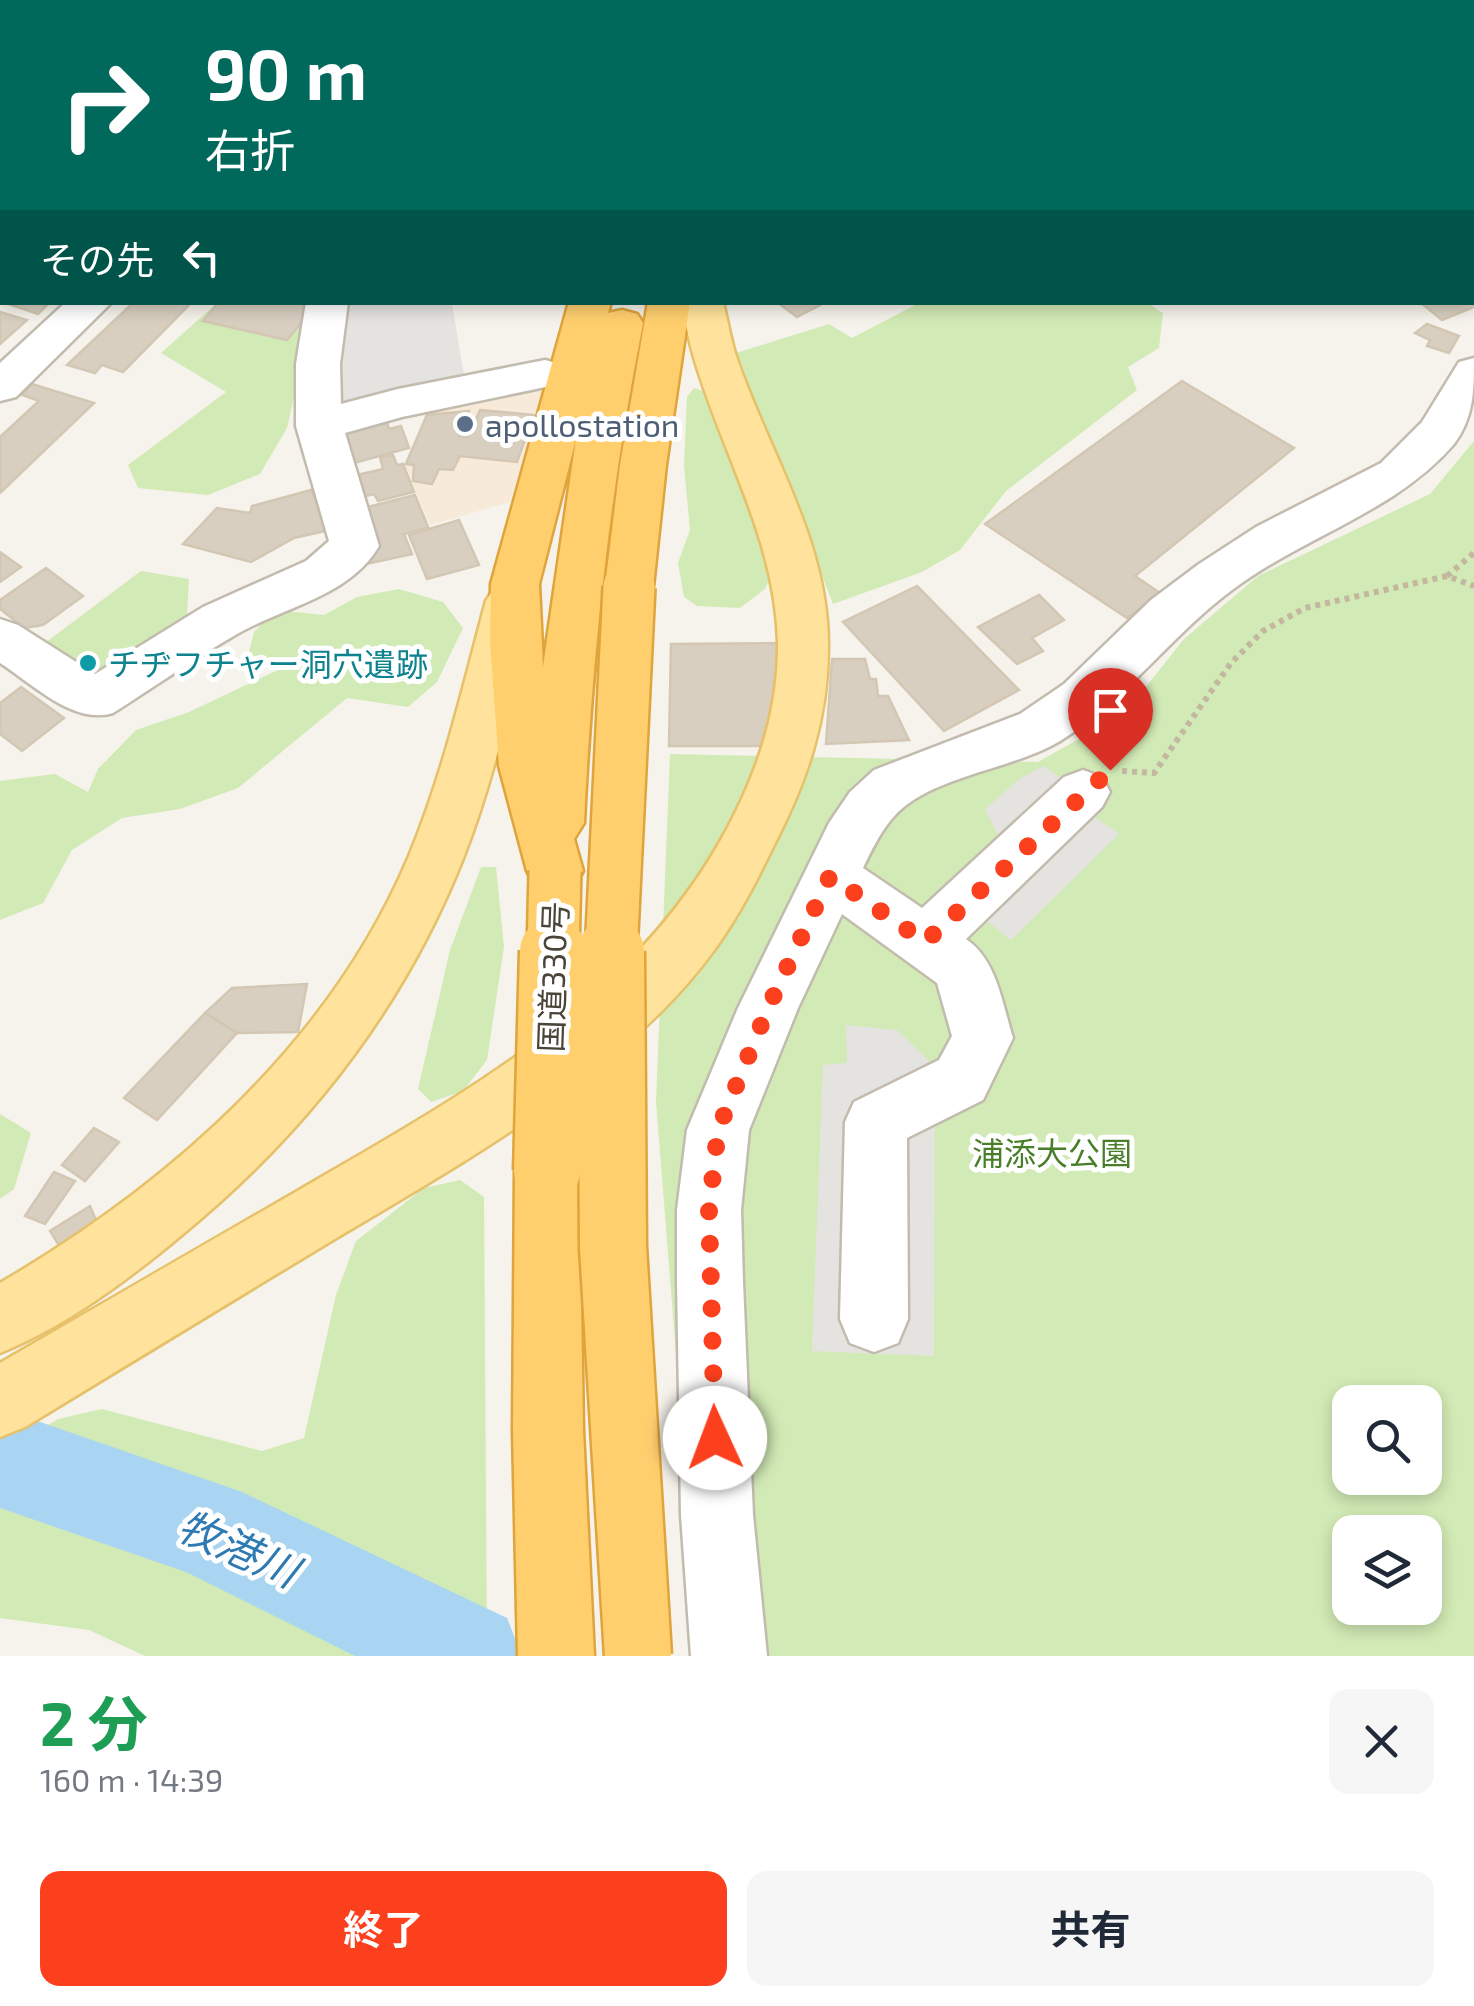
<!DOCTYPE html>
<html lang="ja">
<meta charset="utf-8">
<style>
body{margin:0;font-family:"Exo 2","Noto Sans JP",sans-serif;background:#f6f6f7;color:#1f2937;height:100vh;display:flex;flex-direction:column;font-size:38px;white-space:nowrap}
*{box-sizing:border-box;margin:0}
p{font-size:32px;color:#747a83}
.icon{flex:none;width:55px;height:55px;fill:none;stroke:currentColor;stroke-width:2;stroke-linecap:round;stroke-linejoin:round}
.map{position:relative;height:1656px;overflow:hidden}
.drawer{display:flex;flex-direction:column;background:#fff;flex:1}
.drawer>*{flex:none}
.hud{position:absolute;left:0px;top:0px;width:1475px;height:305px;box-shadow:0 5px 15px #0003;background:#00695c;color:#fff;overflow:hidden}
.tools{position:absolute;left:1332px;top:1385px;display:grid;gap:20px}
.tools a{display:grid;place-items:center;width:110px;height:110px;border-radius:20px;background:#fff;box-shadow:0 5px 15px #0003;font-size:50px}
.pin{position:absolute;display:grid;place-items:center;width:85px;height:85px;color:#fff;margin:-102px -42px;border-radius:50% 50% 50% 0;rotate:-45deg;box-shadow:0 0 10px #0007}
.pin .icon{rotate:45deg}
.me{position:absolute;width:110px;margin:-55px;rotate:358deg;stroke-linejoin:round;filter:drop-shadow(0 0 8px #0008)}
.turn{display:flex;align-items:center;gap:35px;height:210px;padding:0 40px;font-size:45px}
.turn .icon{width:130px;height:130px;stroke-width:2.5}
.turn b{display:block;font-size:70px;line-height:85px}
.then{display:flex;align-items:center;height:95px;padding:0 40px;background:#0003;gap:20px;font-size:38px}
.round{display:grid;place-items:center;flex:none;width:105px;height:105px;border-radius:20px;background:#f6f6f7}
.headline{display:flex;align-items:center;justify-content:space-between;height:170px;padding:0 40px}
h1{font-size:60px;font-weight:700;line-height:75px;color:#1e9e55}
.primary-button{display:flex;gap:20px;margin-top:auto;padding:20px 40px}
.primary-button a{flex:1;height:115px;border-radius:20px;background:#fc3f1d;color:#fff;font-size:40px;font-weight:700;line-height:115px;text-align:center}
.primary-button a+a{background:#f6f6f7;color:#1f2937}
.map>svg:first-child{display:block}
</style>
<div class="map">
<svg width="1474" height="1656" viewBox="0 0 1474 1656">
<rect width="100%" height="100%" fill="#f6f3ec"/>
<polygon fill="#f7ead8" points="545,384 510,502 430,525 404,464 432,399"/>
<g fill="#d2eab5" fill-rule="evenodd">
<polygon points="1146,302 1163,313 1159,348 1128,367 1137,390 1006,491 960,550 922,572 833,604 736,353 829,324 852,338 919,303"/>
<polygon points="217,303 315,303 287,428 260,474 208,495 138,488 128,465 226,392 161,353"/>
<polygon points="694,388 706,392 729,431 739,485 758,516 771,576 765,589 740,608 697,606 684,597 678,563 690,530 684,466 687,397"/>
<path d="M1474,441V1656H700L656,1102L670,754L1038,762L1125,713L1184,639L1258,576L1430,494ZM1350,1402H1425V1478H1350ZM1350,1532H1425V1608H1350Z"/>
<polygon points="141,571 189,579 186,633 98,687 37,649"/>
<polygon points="399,589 443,602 463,628 437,682 408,707 347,698 238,788 180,809 122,818 72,850 43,903 0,920 0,781 55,774 88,792 98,769 136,730 189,712 280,669 248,656 254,632 276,610 324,615 357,597"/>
<polygon points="481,867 496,867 504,947 487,1060 463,1091 431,1102 418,1089 450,950"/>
<polygon points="0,1114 31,1133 14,1189 0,1199"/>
<polygon points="460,1180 484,1197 487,1656 145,1656 89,1630 0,1618 0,1454 58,1419 102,1409 262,1451 304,1438 336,1295 356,1241 424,1188"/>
</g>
<g fill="#e5e3e0">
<polygon points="339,303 452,303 465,381 338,415"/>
<polygon points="1044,766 1092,801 1084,810 1119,834 1011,940 946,889 998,836 985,809 1019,779"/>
<polygon points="846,1025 897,1030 935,1067 934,1356 812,1351 823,1065 847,1063"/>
</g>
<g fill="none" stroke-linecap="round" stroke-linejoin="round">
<polygon fill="#a9d4f2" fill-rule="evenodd" points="0,1408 242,1492 507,1618 522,1656 355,1656 186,1572 0,1508"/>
</g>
<g fill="#d8cfc1" stroke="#d3c7b4" stroke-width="2.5">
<polygon points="1472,289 1474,307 1442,320 1420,302 1472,302"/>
<polygon points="3,302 50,302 38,314"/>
<polygon points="134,302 192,302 123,372 102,365 95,373 67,365"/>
<polygon points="219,302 290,302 314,307 287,340 203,321"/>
<polygon points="777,302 826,302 797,317"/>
<polygon points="0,312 27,320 0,344"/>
<polygon points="1427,324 1459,336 1449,353 1427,346 1430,340 1415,333"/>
<polygon points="1182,381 1294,448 1135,576 1160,593 1127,618 985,524"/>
<polygon points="32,384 94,403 0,493 0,437 39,401 22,395"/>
<polygon points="480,410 534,415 517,462 460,456 453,470 439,469 432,484 413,481 414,465 406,464 427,415 469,411 459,436 468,437"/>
<polygon points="387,422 389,429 401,426 409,448 339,467 342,432"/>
<polygon points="393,455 397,465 403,464 414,492 378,501 374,494 350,500 344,478 383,469 380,457"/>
<polygon points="311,490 329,530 294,538 251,562 183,544 217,508 250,513 252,506"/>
<polygon points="415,495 428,527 404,534 412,554 357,566 356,510"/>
<polygon points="459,520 479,565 427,579 409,535"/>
<polygon points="0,552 21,567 0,582"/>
<polygon points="46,568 83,596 43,625 24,628 0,609 0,600"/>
<polygon points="917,586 1019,690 944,731 843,622"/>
<polygon points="1039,595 1064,620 1032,638 1043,651 1017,664 978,627"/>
<polygon points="780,643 779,746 669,746 671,644"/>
<polygon points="832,659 865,659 870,679 876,679 878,696 888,696 909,740 826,744"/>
<polygon points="21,687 64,718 22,751 0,734 0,703"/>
<polygon points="307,984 298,1032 237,1033 205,1013 232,988"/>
<polygon points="205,1013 237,1033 157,1120 124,1098"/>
<polygon points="94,1128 119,1142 85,1181 62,1165"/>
<polygon points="54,1172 75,1181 45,1224 25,1216"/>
<polygon points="90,1206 98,1225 60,1247 50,1231"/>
</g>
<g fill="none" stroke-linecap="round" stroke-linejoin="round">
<defs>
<g id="minor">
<rect x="201" y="0" width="34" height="2"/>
<polygon points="830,0 882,0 883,2 832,2"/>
<polygon points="987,0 1066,0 1067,2 986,2"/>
<rect x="1472" y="8" width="2" height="20"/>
<rect x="1472" y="72" width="2" height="22"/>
<rect x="0" y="127" width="2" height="22"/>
<polygon points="66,302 112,302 16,397 0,401 0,363"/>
<path d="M306,302H348L340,364L341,404L398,389L545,360L560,364L567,374L560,384L402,417L345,433L379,546C350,596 284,607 237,634C195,658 154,687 113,713C73,725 33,684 0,663V619L18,625L95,674L203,607L306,561L329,541L296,426V364Z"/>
<path d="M1474,358C1474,391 1474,417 1454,444C1396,512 1302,537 1232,590C1171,635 1125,701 1060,741C1018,766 952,774 912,801C888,816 875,843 863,868L922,908L1064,777L1083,770L1102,777L1110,792L1102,807L966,939C997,960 1002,1003 1013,1038L983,1100L907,1138L908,1319L898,1343L874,1352L850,1343L840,1319L845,1122L854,1102L939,1060L952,1036L937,983L842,914L798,1008L749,1130L741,1210L743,1282L753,1515L767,1656H691L681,1515L677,1282V1210L687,1130L738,1008L829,823L850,792L874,770L1020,714L1064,684L1151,600L1199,564L1256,527L1381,463L1422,422L1459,362Z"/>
</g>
<g id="major">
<path d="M681,302H723C728,322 731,343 738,362C771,456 829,544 828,647C828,720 807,781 774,845C757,880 740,914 717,946C627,1073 460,1164 328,1243C227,1304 126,1365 25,1427L0,1437V1363C98,1306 196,1249 294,1193C460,1096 633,1005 727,829C758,771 779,709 778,642C775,540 724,457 695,361C689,342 686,322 681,302Z"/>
<path d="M511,583L528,588L536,601C514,686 496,774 464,856C405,1006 307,1132 183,1234C128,1280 66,1326 0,1353V1283C171,1183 331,1042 409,856C443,774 463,686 486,601L494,588Z"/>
</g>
<g id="highway">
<path d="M569,302H611L608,313L622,310L637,314L643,323C610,488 592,654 584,823L574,839L583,871L575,887L555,894L535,887L527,871L499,766L490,642L491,584ZM576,439L543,667L539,584Z"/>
<polygon points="648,302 690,302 666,465 653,587 646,599 629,605 612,599 605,587 620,465"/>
<polygon points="547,1141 570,1150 579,1171 583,1430 594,1656 518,1656 513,1430 515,1171 524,1150"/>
</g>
</defs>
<use href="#minor" stroke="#c2bbae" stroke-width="5"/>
<use href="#major" stroke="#e6c16a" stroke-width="5"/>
<use href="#highway" stroke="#e0a43c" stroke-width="5"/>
<g stroke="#c4b79f" stroke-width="6" stroke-dasharray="5 5" stroke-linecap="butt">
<polyline points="1447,576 1474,553"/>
<polyline points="1122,771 1154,773 1231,663 1263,631 1305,608 1447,576 1474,586"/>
</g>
<use href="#minor" fill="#fff" fill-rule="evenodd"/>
<use href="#major" fill="#ffe39c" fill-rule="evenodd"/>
<use href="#highway" fill="#ffcf6e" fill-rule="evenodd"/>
<defs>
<g id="highway-bridge-far1">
<polyline points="553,953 555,871"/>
<polyline points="611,953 629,587"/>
</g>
<g id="highway-bridge">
<polyline points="611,951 613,1247 638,1656"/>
<polyline points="547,1171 553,951"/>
</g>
</defs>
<use href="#highway-bridge-far1" stroke="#e0a43c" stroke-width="56" stroke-linecap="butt"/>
<use href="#highway-bridge" stroke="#e0a43c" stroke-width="71" stroke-linecap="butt"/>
<use href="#highway-bridge-far1" stroke="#ffcf6e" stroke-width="51"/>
<use href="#highway-bridge" stroke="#ffcf6e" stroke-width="66"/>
</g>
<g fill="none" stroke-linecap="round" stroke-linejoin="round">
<polyline stroke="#fc3f1d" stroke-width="18" stroke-dasharray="0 32.4" points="715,1438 709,1210 718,1130 768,1008 830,876 925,942 1110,770"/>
</g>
<circle fill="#5c6f8a" stroke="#fff" stroke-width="4" cx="465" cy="424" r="10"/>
<circle fill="#0f9aa8" stroke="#fff" stroke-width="4" cx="88" cy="663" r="10"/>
<g text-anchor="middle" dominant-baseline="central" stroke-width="10" stroke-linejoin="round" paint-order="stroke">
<g font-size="32" fill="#4e5e75" stroke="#fff" text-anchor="start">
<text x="485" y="424">apollostation</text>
</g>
<g font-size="32" fill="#0d838f" stroke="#fff" text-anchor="start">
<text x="108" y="663">チヂフチャー洞穴遺跡</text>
</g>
<g font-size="32" fill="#4b4439" stroke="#fff">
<text transform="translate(552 977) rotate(-88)">国道330号</text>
</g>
<g font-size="32" fill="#4a7f2a" stroke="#fff">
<text x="1052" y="1152">浦添大公園</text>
</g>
<g font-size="42" font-style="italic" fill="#2e7ab2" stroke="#fff">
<text transform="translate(239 1547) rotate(24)">牧港川</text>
</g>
</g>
</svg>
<div class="tools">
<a><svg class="icon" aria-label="search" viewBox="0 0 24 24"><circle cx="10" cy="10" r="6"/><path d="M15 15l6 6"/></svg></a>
<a><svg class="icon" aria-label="layers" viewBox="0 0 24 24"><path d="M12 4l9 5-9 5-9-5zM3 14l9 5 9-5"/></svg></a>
</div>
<div class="pin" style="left:1110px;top:770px;background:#d93025"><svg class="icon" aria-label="arrive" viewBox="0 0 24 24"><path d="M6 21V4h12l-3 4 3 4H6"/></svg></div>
<svg class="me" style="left:715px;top:1438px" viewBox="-20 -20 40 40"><circle r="19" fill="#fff"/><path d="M0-13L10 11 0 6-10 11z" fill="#fc3f1d"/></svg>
<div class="hud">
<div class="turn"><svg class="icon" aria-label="right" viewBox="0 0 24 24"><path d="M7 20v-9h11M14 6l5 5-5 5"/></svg><div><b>90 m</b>右折</div></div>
<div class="then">その先<svg class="icon" aria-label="left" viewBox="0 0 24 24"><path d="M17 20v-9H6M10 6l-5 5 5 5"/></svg></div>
</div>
</div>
<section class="drawer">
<div class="headline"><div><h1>2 分</h1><p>160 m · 14:39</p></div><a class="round"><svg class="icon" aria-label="close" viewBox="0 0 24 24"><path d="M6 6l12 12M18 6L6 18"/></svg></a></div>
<div class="primary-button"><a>終了</a><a>共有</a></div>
</section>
